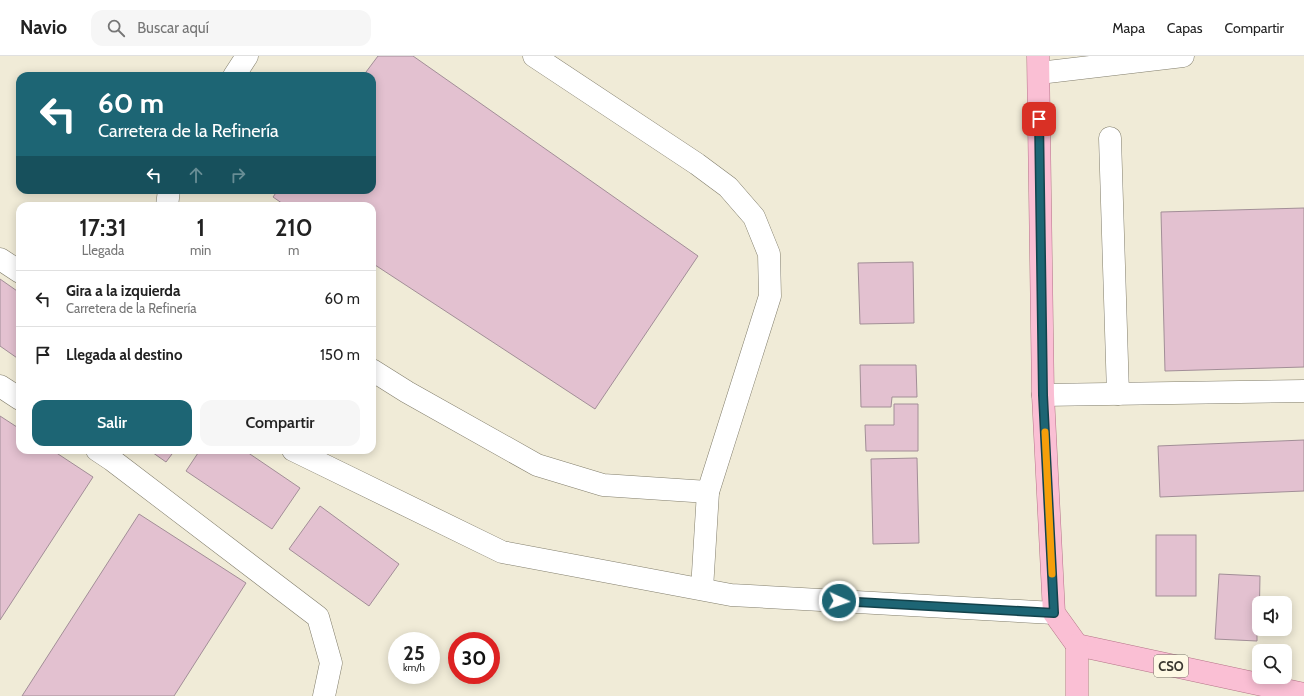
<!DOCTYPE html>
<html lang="es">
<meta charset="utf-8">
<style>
body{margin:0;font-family:Cabin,sans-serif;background:#f6f6f6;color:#222;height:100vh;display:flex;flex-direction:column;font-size:15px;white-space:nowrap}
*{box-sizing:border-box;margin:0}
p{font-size:13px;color:#767676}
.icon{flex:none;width:22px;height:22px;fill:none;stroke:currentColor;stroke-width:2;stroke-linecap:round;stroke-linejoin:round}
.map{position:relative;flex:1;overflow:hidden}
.drawer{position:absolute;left:16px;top:146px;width:360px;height:252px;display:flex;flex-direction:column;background:#fff;border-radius:12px;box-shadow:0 2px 10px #0003}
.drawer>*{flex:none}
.guide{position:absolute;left:16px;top:16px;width:360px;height:122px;border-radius:12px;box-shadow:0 2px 10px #0003;background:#1d6574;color:#fff;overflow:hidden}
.fabs{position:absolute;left:1252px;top:540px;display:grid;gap:8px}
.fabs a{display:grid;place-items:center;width:40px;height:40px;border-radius:8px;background:#fff;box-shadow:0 2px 10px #0003;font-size:20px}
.speed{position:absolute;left:388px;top:576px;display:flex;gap:8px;font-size:20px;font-weight:700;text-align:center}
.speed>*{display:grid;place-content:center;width:52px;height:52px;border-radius:50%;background:#fff;box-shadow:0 2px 10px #0003;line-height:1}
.speed small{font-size:10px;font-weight:400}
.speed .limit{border:6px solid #d22;background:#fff;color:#111}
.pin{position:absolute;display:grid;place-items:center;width:34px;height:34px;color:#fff;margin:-17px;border-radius:8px;box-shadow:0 2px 6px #0006}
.me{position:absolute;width:44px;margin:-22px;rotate:93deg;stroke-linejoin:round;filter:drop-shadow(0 0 3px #0008)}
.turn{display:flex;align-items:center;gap:14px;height:84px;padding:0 16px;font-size:18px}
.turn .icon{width:52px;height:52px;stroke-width:2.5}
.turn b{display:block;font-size:28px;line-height:34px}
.lanes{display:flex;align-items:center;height:38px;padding:0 16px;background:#0003;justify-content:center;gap:20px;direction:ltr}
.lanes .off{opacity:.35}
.eta{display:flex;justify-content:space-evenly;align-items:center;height:68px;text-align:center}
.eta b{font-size:24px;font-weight:600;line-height:28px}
.button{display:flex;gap:8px;margin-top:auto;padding:8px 16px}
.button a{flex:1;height:46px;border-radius:12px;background:#1d6574;color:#fff;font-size:16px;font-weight:600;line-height:46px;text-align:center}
.button a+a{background:#f6f6f6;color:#222}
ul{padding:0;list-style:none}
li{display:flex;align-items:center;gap:12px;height:56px;padding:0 16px;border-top:1px solid #e0e0e0}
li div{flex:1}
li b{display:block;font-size:15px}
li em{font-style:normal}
header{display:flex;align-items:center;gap:24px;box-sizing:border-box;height:56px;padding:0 20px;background:#fff;border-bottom:1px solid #e0e0e0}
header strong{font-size:19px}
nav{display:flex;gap:22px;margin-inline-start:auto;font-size:14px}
.search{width:280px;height:36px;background:#f6f6f6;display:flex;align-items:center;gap:10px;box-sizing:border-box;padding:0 14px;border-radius:12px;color:#767676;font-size:15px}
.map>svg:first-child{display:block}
</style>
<header>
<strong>Navio</strong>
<div class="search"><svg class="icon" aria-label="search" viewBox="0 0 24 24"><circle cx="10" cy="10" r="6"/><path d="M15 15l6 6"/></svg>Buscar aquí</div>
<nav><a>Mapa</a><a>Capas</a><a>Compartir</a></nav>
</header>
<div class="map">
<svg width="1304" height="640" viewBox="0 0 1304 640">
<rect width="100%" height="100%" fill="#f0ebd7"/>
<g fill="#e3c1d0" stroke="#a28e97">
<polygon points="378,0 413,0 698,200 595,353 372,207 372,150 286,150 273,141 278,134 372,134 372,20 363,20"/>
<polygon points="1304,152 1304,311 1165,315 1161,156"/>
<polygon points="913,206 914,267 860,268 858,207"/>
<polygon points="0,223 20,237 20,304 0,290"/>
<polygon points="860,309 916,309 917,341 892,341 891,351 861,351"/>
<polygon points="894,348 918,348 918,395 866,395 865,369 894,369"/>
<polygon points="0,360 20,373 20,394 52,394 93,421 0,564"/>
<polygon points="1304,384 1304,435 1160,441 1158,390"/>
<polygon points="149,394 175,394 166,406"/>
<polygon points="200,394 244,394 300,432 272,473 186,415"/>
<polygon points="917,402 919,487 873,488 871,403"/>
<polygon points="320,450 399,508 369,550 289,493"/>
<polygon points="139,458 246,527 174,640 22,640"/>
<rect x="1156" y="479" width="40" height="61"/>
<polygon points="1219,518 1260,520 1259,573 1278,574 1257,573 1257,585 1215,583"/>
</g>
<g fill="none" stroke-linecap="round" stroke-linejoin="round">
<defs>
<g id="minor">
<polyline points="534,0 697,108 728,131 754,161 769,198 770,240 708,436 702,533"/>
<polyline points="1039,17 1183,0"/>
<polyline points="234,20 247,0"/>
<polyline points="1110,82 1118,338"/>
<polyline points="167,150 169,134"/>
<polyline points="0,203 20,216"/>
<polyline points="372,314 407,336 537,409 603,429 708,436"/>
<polyline points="0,330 20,343"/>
<polyline points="1043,339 1304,335"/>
<polyline points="97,394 112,404 318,561 331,607 324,640"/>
<polyline points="293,394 502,496 731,539 1054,557"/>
</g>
<g id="major">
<polyline points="1038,0 1043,339 1054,557 1077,589 1304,638"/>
<polyline points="1077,589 1077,640"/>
</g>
</defs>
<use href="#minor" stroke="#827e6c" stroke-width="23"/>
<use href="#major" stroke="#b47488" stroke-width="23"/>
<use href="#minor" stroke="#fff" stroke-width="22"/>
<use href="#major" stroke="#fabfd4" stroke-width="22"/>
</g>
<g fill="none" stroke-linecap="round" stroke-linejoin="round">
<defs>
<polyline id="route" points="839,545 1054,557 1043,339 1039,63"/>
</defs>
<use href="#route" stroke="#13424b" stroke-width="10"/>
<use href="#route" stroke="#1d6574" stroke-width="7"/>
<polyline stroke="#f59e0b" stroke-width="7" points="1045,376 1052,518"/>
</g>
<g text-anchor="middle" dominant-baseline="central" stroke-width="3" stroke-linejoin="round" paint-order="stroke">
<rect fill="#fef9e4" stroke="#757266" stroke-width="1" x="1154" y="599" width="34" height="22" rx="3"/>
<g font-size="13" font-weight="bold" fill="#3a3830">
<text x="1171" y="610">CSO</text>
</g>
</g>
</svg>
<div class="fabs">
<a><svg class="icon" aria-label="sound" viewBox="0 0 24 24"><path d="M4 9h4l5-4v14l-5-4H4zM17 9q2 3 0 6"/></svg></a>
<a><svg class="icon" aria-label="search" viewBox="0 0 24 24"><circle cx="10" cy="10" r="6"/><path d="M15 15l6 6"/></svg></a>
</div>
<div class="speed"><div>25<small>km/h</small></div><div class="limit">30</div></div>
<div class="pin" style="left:1039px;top:63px;background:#d93025"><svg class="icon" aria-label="arrive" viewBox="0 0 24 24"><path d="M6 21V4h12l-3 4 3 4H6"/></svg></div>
<svg class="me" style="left:839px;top:545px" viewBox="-20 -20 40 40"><circle r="17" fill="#1d6574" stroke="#fff" stroke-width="3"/><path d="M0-11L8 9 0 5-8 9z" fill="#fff"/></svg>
<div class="guide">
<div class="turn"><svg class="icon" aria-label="left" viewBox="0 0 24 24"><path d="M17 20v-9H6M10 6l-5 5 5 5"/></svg><div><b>60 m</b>Carretera de la Refinería</div></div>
<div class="lanes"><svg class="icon" aria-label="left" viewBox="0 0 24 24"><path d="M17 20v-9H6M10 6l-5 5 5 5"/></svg><svg class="icon off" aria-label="ahead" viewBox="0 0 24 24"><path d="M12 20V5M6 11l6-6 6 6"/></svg><svg class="icon off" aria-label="right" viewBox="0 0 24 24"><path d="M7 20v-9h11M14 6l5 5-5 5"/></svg></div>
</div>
<section class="drawer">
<div class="eta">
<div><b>17:31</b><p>Llegada</p></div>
<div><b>1</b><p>min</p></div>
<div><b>210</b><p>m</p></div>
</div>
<ul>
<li><svg class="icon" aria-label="left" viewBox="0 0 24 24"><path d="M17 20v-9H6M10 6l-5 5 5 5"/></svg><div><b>Gira a la izquierda</b><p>Carretera de la Refinería</p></div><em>60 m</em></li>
<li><svg class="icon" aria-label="arrive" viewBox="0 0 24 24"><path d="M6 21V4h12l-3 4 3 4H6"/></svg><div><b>Llegada al destino</b></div><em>150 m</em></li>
</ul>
<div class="button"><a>Salir</a><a>Compartir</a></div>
</section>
</div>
